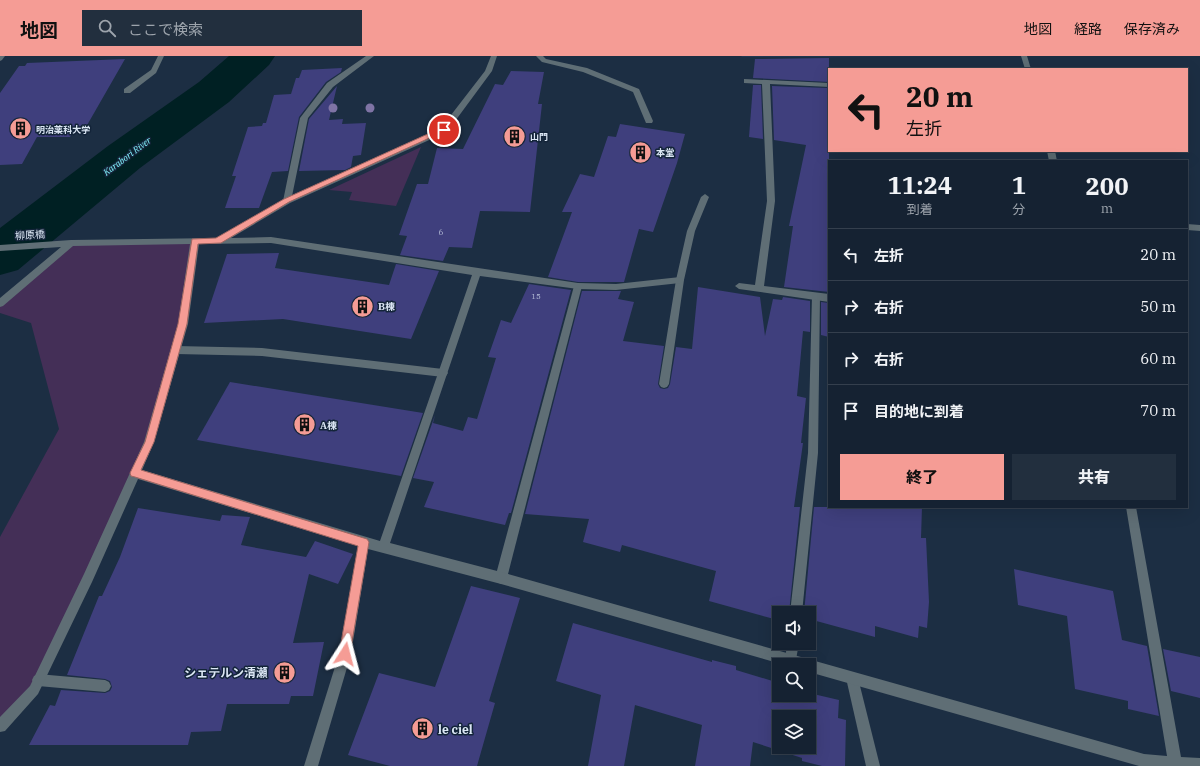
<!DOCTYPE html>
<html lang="ja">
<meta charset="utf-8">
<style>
body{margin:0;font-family:"IBM Plex Serif","Noto Sans JP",serif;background:#222f3e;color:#f1f3f6;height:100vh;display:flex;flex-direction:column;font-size:15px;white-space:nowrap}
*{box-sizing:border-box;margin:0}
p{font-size:13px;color:#9da4ac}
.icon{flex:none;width:22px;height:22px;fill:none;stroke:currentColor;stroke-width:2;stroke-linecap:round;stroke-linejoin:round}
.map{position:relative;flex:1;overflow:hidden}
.sheet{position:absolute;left:828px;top:104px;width:360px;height:348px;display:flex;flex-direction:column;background:#152232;border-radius:0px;box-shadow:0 4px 16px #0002,0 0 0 1px #343f4d}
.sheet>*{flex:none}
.banner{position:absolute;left:828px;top:12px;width:360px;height:84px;border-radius:0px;box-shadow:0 4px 16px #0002,0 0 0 1px #343f4d;background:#f59c95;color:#111;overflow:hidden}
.buttons{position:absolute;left:772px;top:550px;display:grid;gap:8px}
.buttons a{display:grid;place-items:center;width:44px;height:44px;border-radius:0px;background:#152232;box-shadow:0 4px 16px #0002,0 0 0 1px #343f4d;font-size:20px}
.pin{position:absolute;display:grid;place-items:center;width:34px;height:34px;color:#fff;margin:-17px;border:2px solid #fff;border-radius:50%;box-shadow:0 1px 4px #0007}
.me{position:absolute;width:44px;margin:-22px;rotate:9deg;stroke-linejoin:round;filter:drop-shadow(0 0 3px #0008)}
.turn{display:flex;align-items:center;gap:14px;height:84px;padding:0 12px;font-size:18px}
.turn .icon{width:52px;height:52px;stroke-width:2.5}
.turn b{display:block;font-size:28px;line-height:34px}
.eta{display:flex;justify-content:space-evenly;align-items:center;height:68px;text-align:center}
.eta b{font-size:24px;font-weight:800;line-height:28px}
.cta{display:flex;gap:8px;margin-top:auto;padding:8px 12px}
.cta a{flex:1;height:46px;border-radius:0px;background:#f59c95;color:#111;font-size:16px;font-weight:800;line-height:46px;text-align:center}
.cta a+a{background:#222f3e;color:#f1f3f6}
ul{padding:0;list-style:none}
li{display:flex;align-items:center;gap:12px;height:52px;padding:0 12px;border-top:1px solid #343f4d}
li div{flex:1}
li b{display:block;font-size:15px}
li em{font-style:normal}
header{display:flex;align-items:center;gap:24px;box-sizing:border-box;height:56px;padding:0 20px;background:#f59c95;color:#111}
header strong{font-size:19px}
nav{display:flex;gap:22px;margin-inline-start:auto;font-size:14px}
.search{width:280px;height:36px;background:#222f3e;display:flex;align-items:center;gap:10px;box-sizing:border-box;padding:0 14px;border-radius:0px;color:#9da4ac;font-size:15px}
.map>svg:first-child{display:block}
</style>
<header>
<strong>地図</strong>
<div class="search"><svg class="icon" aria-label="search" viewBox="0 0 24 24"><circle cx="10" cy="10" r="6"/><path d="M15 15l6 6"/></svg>ここで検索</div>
<nav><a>地図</a><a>経路</a><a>保存済み</a></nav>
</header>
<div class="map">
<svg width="1200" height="710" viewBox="0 0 1200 710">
<rect width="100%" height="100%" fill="#1c2e43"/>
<polygon fill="#223852" points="741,0 1018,0 742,1"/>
<g fill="#442f57">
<polygon points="421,91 396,150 349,144 352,136 329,134"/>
<polygon points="195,185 183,268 149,386 38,624 0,670 0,481 59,373 31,267 0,257 0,246 71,187"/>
</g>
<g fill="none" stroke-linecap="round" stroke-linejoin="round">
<polygon fill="#002023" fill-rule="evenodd" points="229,0 275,0 269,9 229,46 140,112 18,214 0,219 0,172 108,90 199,26"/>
</g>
<g fill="#3f3f7d" fill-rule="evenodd">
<polygon points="829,2 829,26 753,22 755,3"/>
<polygon points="125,3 86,71 76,71 70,81 37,81 22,108 0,109 0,37 19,10 25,10 27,7"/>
<polygon points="342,12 341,16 326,26 299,61 288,115 272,116 259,152 225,152 236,120 232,120 248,71 262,70 263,67 266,67 274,39 291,38 296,22 299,22 302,14"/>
<polygon points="511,15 544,16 538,48 542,48 530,156 480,155 472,192 449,191 443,205 400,199 407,180 399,179 417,128 428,128 437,92 463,93 495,28 503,29"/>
<polygon points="753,29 761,29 763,83 749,81"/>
<polygon points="337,30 329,64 343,63 342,68 366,67 361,99 353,100 351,111 345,114 299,115 309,63"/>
<polygon points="772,30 829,32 829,236 784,231 793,170 789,170 806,89 774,84"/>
<polygon points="620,68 685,78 677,107 653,176 639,173 624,226 578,226 548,221 572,156 562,156 580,118 594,121 608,80 616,81"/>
<polygon points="279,197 275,212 389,229 396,208 439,215 411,283 283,263 204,267 227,198"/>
<polygon points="529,228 571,234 511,457 509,457 505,469 424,451 434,426 413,422 435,359 433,367 463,375 468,361 477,363 496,302 488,301 501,264 511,267"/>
<polygon points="698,231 760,241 765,280 773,243 782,244 783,241 810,245 810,276 803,275 797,340 806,342 801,387 803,387 794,451 800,451 789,557 776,553 774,563 709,545 716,515 622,489 620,496 583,486 589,463 525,458 582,235 621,235 618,243 634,246 623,285 664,290 658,328 660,332 664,333 668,332 670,328 676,291 692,293"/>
<polygon points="821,246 829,247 829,281 821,279"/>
<polygon points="230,326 423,357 401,420 197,384"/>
<polygon points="814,451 922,451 921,482 926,482 929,546 927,572 919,570 918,582 875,570 875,581 809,563 809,557 804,557"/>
<polygon points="138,452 220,465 222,459 250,461 241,489 306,501 315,485 353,498 338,528 309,518 293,587 324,586 313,640 291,640 289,648 227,648 221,675 191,676 188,689 29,689 50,649 55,650 61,634 105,637 110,635 112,631 110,625 105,623 67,619 99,540 102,540 120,501"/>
<polygon points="1014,513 1113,535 1122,584 1147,590 1159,660 1128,653 1128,645 1075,633 1067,560 1018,549"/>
<polygon points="471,530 520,542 489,645 495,647 477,710 390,710 348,699 379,617 435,631"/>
<path d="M573,567L712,606V604L736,610V614L779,627V639H809V637L839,644L838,662L846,664L845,710H822L802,705V702L753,686L750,710H695L702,669L635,649L624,710H588L601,639L556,625ZM779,661H809V691H779Z"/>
<polygon points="1163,593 1200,601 1200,642 1171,635"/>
</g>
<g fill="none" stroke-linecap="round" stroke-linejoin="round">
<g fill="#5f6e75" fill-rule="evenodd">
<polygon points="158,0 164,0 156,17 130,37 124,37 124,33 151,14"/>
<polygon points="366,0 374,0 333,31 308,62 291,145 287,148 284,147 283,145 300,62 327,27"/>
<polygon points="536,0 543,0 546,3 587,12 639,33 653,65 652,67 646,67 633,36 583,16 542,6"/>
<polygon points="705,138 709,141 695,175 684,224 669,328 667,331 664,332 661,331 659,328 676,224 687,175 701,141"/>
<polygon points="1187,168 1200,169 1200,175 1187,174"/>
<polygon points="578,227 582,230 507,522 505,526 501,528 497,526 495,522 574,230"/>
<polygon points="816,237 820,240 818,397 802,557 790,557 808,397 812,240"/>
<polygon points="176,290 262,292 443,313 446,314 448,317 446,320 443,321 262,300 176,298 173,297 171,294 173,291"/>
<polygon points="787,587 799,587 795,609 787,609 785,605"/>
<polygon points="852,616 856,618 858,622 880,710 866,710 846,622 848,618"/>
<polygon points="38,618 105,624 109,626 111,630 109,634 105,636 38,630 34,628 32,624 34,620"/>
</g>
<g fill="#5f6e75" fill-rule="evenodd">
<polygon points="0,0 5,0 2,4 0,5"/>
<path d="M491,0H497L492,15L447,76L290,147L231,182L271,181L578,227L616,228L680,221L684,224L680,227L616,234L578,233L480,220L390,487L501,516L1144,698L1167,700L1126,451H1136L1181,701L1200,702V710H1139L809,616V609H785L501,528L368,493L351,598L318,710H304L339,598L358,490L138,423L92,526L38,638L5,675L0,676V661L30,630L84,518L144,386L178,268L190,188L73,190L3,250L0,251V242L61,191L0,195V189L71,184L217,182L284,143L441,72L485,15ZM271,187L472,219L380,485L142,414L154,386L188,268L199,188Z"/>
<polygon points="1021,0 1027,0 1031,13 1025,13"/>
<polygon points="744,23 829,27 829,31 770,28 775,145 764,230 829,238 829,246 739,233 735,230 739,227 755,229 767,145 762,28 744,27"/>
<polygon points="1047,95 1055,95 1057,105 1049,105"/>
</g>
</g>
<g fill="#7f74a5">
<circle cx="333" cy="52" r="4.5"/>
<circle cx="370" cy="52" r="4.5"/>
</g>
<polygon fill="#f59c95" stroke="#9f6561" points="441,72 446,72 447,74 289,146 221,187 198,188 187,268 154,386 141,414 367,483 369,486 350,598 349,602 345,604 341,602 339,598 358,490 135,421 131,420 130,417 145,386 178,268 192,183 216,182 284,143"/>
<defs>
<symbol id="building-disc" viewBox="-11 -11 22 22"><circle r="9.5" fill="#f59c95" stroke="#132439"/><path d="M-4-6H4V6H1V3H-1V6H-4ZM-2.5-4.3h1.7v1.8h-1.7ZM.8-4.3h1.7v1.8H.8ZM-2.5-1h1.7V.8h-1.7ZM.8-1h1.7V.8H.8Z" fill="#111"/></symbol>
</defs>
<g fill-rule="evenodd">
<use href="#building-disc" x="8" y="60" width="25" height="25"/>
<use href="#building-disc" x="502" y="68" width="25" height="25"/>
<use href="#building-disc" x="628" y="84" width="25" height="25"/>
<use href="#building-disc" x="350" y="238" width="25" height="25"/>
<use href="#building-disc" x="292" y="356" width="25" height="25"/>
<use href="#building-disc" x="272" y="604" width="25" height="25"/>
<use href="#building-disc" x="410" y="660" width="25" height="25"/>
</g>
<g text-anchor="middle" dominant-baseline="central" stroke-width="3" stroke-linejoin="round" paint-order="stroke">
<g font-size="8" fill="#b5bdd7">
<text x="441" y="176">6</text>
<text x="536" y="240">15</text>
</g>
<g font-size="9" font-weight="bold" fill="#dce7f5" stroke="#132439" text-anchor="start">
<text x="36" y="73">明治薬科大学</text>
<text x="530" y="80">山門</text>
<text x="656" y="96">本堂</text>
</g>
<g font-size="9" font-style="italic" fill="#82f4fe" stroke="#132439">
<text transform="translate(127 100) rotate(-37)">Karabori River</text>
</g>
<g font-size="10" fill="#dce7f5" stroke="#132439">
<text transform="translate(30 179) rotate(-4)">柳原橋</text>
</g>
<g font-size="10" font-weight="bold" fill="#dce7f5" stroke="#132439" text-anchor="start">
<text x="378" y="250">B棟</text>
<text x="320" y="369">A棟</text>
</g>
<g font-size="12" font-weight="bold" fill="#dce7f5" stroke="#132439" text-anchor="end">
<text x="268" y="616">シェテルン清瀬</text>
<text x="438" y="673" text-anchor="start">le ciel</text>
</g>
</g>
</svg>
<div class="buttons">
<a><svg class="icon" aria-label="sound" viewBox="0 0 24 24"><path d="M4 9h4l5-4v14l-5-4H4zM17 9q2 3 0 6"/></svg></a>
<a><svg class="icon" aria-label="search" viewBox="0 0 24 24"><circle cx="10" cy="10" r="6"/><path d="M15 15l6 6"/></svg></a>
<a><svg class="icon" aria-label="layers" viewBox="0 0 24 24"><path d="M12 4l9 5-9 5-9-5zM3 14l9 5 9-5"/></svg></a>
</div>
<div class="pin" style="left:444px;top:74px;background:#d93025"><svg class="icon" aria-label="arrive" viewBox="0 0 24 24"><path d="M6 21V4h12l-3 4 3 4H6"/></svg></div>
<svg class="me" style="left:345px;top:598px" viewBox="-20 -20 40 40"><path d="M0-17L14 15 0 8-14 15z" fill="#f59c95" stroke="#fff" stroke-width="4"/></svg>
<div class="banner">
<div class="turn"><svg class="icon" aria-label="left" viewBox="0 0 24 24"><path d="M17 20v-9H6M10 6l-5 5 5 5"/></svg><div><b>20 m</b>左折</div></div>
</div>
<section class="sheet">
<div class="eta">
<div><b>11:24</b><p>到着</p></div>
<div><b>1</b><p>分</p></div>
<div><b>200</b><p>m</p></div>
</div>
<ul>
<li><svg class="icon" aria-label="left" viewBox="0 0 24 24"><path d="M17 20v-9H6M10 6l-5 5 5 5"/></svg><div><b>左折</b></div><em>20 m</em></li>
<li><svg class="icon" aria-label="right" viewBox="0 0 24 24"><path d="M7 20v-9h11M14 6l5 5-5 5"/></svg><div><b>右折</b></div><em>50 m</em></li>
<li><svg class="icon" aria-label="right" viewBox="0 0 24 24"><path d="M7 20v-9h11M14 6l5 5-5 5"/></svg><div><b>右折</b></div><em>60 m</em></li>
<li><svg class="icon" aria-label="arrive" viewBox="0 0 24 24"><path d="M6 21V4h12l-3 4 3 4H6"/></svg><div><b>目的地に到着</b></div><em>70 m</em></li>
</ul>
<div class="cta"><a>終了</a><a>共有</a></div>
</section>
</div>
